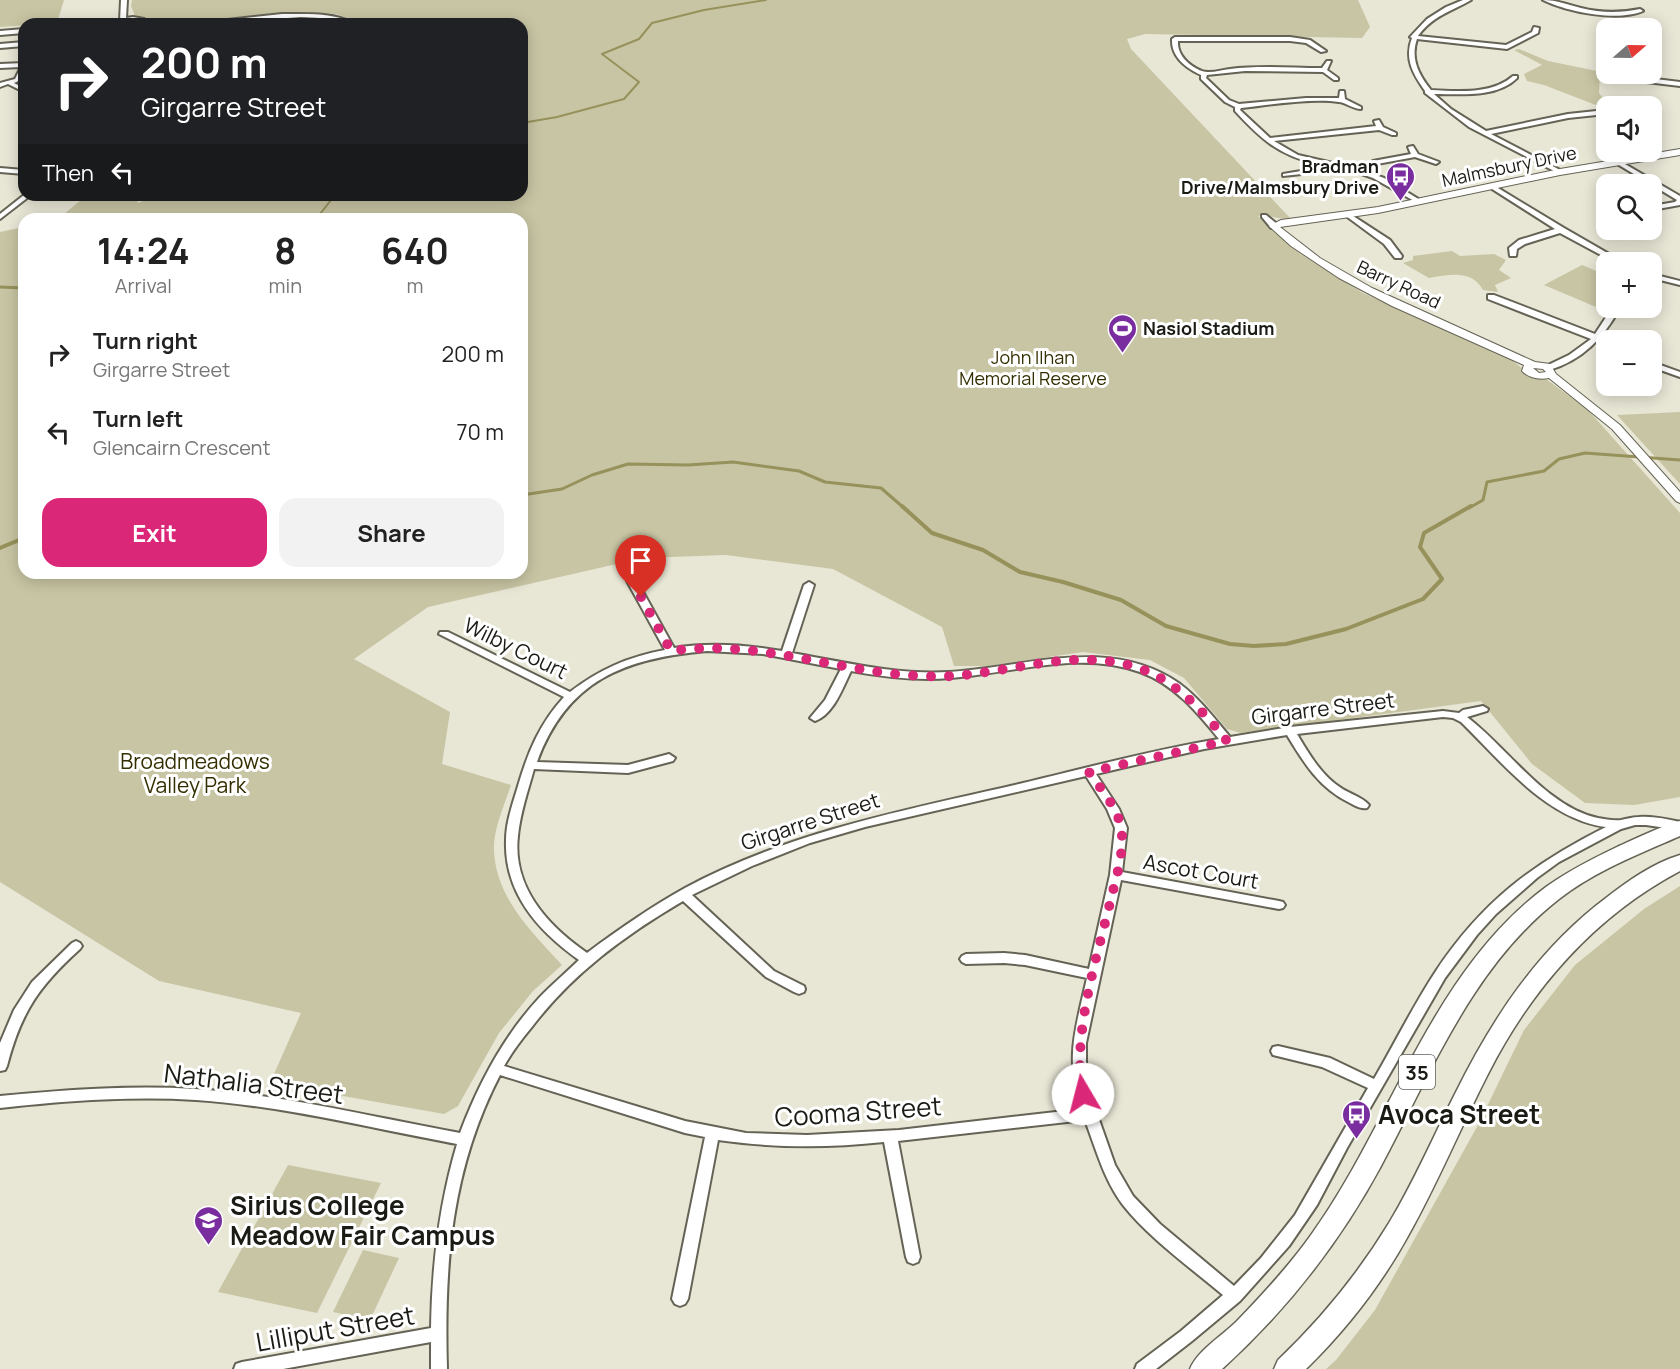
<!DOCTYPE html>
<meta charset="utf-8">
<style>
body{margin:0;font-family:Manrope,sans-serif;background:#f2f2f2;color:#222;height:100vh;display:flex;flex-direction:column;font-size:22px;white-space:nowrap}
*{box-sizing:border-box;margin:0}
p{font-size:20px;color:#767676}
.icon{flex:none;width:33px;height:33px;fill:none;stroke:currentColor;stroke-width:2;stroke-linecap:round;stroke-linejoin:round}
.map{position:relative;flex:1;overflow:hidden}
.panel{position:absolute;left:18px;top:213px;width:510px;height:366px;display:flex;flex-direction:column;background:#fff;border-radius:18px;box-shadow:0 3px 15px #0003}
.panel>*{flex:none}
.banner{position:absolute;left:18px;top:18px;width:510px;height:183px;border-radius:18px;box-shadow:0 3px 15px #0003;background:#202124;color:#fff;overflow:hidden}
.needle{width:39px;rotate:70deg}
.tools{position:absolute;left:1596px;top:18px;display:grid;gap:12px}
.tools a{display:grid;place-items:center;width:66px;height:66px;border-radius:12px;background:#fff;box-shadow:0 3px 15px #0003;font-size:30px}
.pin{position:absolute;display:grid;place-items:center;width:51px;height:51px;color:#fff;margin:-62px -26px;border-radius:50% 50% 50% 0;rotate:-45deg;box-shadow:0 0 6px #0007}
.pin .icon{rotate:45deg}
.me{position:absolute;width:66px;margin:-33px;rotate:352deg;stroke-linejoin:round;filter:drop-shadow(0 0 4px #0008)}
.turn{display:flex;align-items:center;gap:21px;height:126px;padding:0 24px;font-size:27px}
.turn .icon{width:78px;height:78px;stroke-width:2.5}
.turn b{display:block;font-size:42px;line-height:51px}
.then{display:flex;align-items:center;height:57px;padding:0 24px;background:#0003;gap:12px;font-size:22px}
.eta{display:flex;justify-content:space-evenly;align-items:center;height:102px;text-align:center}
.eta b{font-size:36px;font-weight:700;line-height:42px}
.primary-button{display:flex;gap:12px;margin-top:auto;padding:12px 24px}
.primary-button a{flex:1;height:69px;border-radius:18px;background:#db2777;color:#fff;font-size:24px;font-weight:700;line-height:69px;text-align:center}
.primary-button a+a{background:#f2f2f2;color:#222}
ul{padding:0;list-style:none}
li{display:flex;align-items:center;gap:18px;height:78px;padding:0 24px}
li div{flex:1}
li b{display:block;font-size:22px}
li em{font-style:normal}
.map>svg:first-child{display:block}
</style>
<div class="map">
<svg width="1680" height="1369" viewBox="0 0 1680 1369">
<rect width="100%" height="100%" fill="#e8e6d5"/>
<g fill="#c8c5a4">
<polygon points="0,0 64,0 57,23 0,27"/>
<path d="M132,0H1358L1370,27L1362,38L1145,34L1127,39L1131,49L1291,219C1278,220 1271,214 1258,216L1299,253L1363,293L1509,358L1532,376L1546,379L1587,409L1680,513V797L1634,805L1585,803L1532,764L1481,701L1241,733L1227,729L1184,678L1150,660L1083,652L988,666H954L942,627L833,569L726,555L643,558L428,607L354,659L450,712L442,764L511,785C505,803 496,823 494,843C492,894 530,930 562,965L533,991L499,1033L458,1106L444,1114L270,1083L301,1013L159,981L0,882V232L24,227V573H522V219H58L87,195H135L138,203L160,195H522V24H366L336,14L314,13H282L177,23L157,22L135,16L131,6Z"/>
<polygon points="1519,49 1548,61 1597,71 1600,74 1599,93 1608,105 1601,107 1544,85 1527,81 1524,74 1542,65 1514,50"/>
<path d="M1452,251L1460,256L1494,254L1506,260L1499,270L1511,278L1495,285L1498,292L1483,290C1471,269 1450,275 1429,278L1403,263L1413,260V256Z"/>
<polygon points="1582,265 1606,275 1606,307 1603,310 1544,285"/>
<polygon points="1680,412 1680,484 1617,415"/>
<polygon points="1680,886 1680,1369 1326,1369 1336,1360 1375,1310 1478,1125 1524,1030 1575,965 1644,909"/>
<polygon points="288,1165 381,1183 317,1313 218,1292"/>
<polygon points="363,1250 399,1258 370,1320 333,1312"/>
</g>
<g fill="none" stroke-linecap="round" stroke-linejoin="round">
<g stroke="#97915b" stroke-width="2">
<polyline points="522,123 557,117 624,99 639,82 602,54 639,39 652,23 704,10 766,0"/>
<polyline points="316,219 335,195"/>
</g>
<g stroke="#97915b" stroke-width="3">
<polyline points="0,287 24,288"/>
<polyline points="522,495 562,489 592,475 628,464 688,465 733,462 799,471 825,482 881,488 904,508"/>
<polyline points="1469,508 1483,500 1487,482 1544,471 1559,459 1585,453 1680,460"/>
</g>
<g stroke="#97915b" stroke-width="4">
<polyline points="902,506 932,533 983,550 1020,572 1063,582 1121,600 1166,626 1230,644 1254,646 1286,644 1346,629 1423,599 1442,579 1420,547 1424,533 1471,506"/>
<polyline points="0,548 24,538"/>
</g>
<defs>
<g id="minor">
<polygon points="121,0 127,0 126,18 133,17 144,19 143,24 137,24 139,21 130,21 123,24 117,24 120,21"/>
<path d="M1463,0H1471C1452,11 1432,16 1418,36L1506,45L1532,32L1534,27L1539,28L1538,33L1507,49L1417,39C1410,59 1419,75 1431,90C1457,91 1492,95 1513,76H1517V78C1497,98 1461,94 1434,94L1451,109L1486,131L1568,114L1606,110V114L1568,118L1491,134L1562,171V173H1558L1469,127L1425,93V91C1413,74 1404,59 1412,38L1410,37L1427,19L1446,7Z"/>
<path d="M1543,0C1557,0 1569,5 1581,8C1601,13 1620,13 1640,9L1643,11C1618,22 1567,12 1543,0Z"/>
<path d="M282,14C306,14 334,12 356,24H347L320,18L301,17L206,24L209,22Z"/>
<polygon points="24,29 24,33 0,35 0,31"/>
<path d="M1290,37L1310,40L1326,51L1321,52L1306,43L1290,41H1178C1177,55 1189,66 1202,71C1210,74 1221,70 1230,69C1260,65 1291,68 1322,68L1327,61H1331L1327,70L1338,78V80H1334L1323,72L1245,71L1207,75L1206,78L1229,100L1239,104L1306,98H1339L1340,91H1344L1345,99L1361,107V109C1353,109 1347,103 1339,102C1312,98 1269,105 1241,108L1240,110L1270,138L1376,126L1374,121L1379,120L1383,127L1396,133V135H1392L1379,130L1274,141L1298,155L1359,169L1373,161L1411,154L1408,147L1413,146L1418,154L1439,162L1436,164L1415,157L1377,164L1365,171L1384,178L1420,200V202H1416L1373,178L1350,170L1324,165L1311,173L1283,176V174L1307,170L1317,164C1278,155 1261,139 1235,111V107L1225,102L1201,79V75C1186,68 1171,57 1172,39L1175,37Z"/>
<polygon points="24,42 24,46 0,48 0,44"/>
<path d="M24,63C24,72 23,80 14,83L24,88V92L8,84L0,87V83L15,79L21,67L0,68V64Z"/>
<polygon points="1607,74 1615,74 1680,82 1680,86 1621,79"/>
<polygon points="1614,160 1618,160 1680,196 1680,205 1652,210 1652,206 1675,202 1677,200 1614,162"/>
<polygon points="0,168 24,170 24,174 0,172"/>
<polygon points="1489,185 1493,185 1564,228 1623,262 1614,262 1560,233 1525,244 1517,249 1516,256 1510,256 1509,248 1519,240 1555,229 1489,187"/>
<polygon points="24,195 31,195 0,219 0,214"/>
<polygon points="1346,214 1350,214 1390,240 1402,256 1401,258 1395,258 1384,244 1346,216"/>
<polygon points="1262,215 1266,215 1277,224 1277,228 1271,228 1262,217"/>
<polygon points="1652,274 1680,281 1680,285 1652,278"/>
<path d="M1488,295H1494L1595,334L1612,308H1620C1603,338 1583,360 1549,370H1546V366L1569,355L1591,339L1488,299Z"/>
<polygon points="1652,362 1680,372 1680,377 1652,367"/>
<path d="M632,578L637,581L674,648C710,642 747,645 782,651L804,585L809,582L814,585L792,653C844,662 895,675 949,672C1027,667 1110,635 1180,684C1199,698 1215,719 1230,737L1290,727L1443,711L1459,713L1463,710L1483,706L1488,709L1487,711L1467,717C1507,747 1546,807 1598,818C1605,819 1614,821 1621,820C1627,819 1632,817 1639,817C1653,816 1666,819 1680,822V830L1646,825H1635L1621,829L1559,862L1537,878L1496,914L1477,935L1445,978L1347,1148L1317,1205L1289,1246L1240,1301L1192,1341L1156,1369H1135L1137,1364L1181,1331L1223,1295C1191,1268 1149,1238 1123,1205C1104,1180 1096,1149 1085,1120L898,1141L920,1257L918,1262L913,1264L908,1262L906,1257L884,1142C828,1148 774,1148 718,1140L688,1299L685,1304L680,1306L675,1304L672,1299L705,1137L685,1133L500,1075C451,1169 444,1265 447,1369H431V1342L283,1369H234L236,1364L242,1362L431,1328C432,1265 439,1205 457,1144C370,1128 284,1106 196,1100C130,1096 65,1101 0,1108V1096C65,1090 130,1085 195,1089C285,1095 372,1117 460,1133C478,1085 503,1037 539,998C551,985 566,973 579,960C538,931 504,893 506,840C506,822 513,803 518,786C528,752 540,723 564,697L439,634L440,632H448L570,692C600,669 628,657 665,650L627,581ZM707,651L763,654L841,669L825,700L810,718L815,721C834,714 843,687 851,671C884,677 917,681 951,678C1013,673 1079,650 1140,672C1174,684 1197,712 1219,739C1152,750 1086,768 1019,784C905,810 789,832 685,888C651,907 619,929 587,953C548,926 512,887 518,836C520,813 528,791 534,769L628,773L673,761L675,758L669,754L628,765L537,762C567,680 625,658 707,651ZM1443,717L1453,718L1461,722C1502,762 1546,819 1606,827C1532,864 1482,902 1436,971C1413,1006 1395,1043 1374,1079L1330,1058L1278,1046L1273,1047L1271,1051L1273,1055L1322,1067L1368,1088L1295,1215L1261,1258L1234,1286L1160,1224L1133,1196L1115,1165L1090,1094L1086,1076V1043L1121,880L1279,909L1283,908L1285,905L1283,902L1279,901L1122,872L1127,828L1119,809L1096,774L1204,749L1287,735C1304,763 1319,788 1350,803C1356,806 1360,809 1367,808L1369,805C1362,797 1350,794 1341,788C1321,775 1309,754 1297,734ZM1086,776L1107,809L1115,828L1110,875L1089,969L1025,955L1004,953L966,954L962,956L960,959L962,962L966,964L1004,963L1025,965L1087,978C1076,1028 1064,1059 1082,1109L899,1130L807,1135L746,1133L685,1121L504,1066C512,1052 521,1040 531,1028C572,974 625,935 683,901L766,977L794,992L799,994L804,992L805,989L804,986L774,971L692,895L696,893L752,866L810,843L865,827Z"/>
<path d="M76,941L80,943L82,946L80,949C39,986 21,1012 7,1066L5,1070L0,1071V1043L14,1010L32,982L72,943Z"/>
</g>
<path id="tertiary" d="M1680,149V155L1560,175L1378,213L1280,227L1320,258L1372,288L1535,362L1550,364L1556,374L1620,425L1680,492V503L1676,501L1612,429L1549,378C1539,380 1529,378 1522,371L1524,365L1392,306L1339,278L1291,246L1269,226L1281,220L1378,207L1560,169ZM1533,368L1543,369L1546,372L1539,373Z"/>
<g id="primary">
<path d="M1680,821V836C1639,854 1595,871 1559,899C1472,967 1432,1071 1381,1166C1340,1242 1287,1310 1222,1369H1190C1198,1350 1222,1336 1237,1321C1263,1294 1289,1266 1311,1235C1392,1123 1431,972 1546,887C1568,871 1592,859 1617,847C1637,838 1659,827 1680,821Z"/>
<path d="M1680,855V871C1595,916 1532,988 1489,1072C1461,1126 1438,1183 1408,1236C1381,1285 1346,1330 1306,1369H1274L1278,1360C1321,1319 1358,1274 1389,1223C1414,1182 1433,1137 1455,1094C1492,1019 1538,949 1606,898C1628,881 1653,863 1680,855Z"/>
</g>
</defs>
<use href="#minor" stroke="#656355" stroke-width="4"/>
<use href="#tertiary" stroke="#656355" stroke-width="2"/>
<use href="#primary" stroke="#656355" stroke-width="3"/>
<use href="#minor" fill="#fff" fill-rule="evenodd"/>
<use href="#tertiary" fill="#fff" fill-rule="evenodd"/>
<use href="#primary" fill="#fff" fill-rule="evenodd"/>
</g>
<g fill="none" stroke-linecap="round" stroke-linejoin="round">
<path stroke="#db2777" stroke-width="10" stroke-dasharray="0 18" d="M641,597L671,651C767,637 856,681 952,676C1012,672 1073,649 1132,666C1174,678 1201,709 1227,741L1089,772C1100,788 1117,807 1121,827C1125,849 1117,874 1112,895C1098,954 1071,1036 1083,1094"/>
</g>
<defs>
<symbol id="bus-pin" viewBox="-11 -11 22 30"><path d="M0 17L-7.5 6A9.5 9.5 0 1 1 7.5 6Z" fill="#7a2d9e" stroke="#fff"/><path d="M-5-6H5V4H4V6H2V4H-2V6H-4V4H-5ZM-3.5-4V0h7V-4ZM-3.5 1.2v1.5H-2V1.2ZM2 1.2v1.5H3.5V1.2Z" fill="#fff"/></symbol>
<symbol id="stadium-pin" viewBox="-11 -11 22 30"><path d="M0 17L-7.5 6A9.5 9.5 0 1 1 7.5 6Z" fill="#7a2d9e" stroke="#fff"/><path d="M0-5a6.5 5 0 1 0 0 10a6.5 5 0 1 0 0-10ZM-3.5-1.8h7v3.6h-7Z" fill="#fff"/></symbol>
<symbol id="school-pin" viewBox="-11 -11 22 30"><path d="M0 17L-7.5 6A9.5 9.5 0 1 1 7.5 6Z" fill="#7a2d9e" stroke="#fff"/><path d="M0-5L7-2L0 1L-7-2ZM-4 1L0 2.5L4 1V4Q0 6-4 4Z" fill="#fff"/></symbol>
</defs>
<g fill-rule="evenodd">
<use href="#bus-pin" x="1384" y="160" width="33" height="45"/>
<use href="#stadium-pin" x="1106" y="312" width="33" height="45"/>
<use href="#bus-pin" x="1340" y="1098" width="33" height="45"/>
<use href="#school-pin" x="192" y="1204" width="33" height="45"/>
</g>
<g text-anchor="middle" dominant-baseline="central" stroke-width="6" stroke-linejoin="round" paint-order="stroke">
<g font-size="18" font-weight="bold" fill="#1b1b15" stroke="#fff" text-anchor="end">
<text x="1379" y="166">Bradman<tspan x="1379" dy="21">Drive/Malmsbury Drive</tspan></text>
<text x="1143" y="328" text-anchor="start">Nasiol Stadium</text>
</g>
<g font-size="18" fill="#1b1b15" stroke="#fff">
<text transform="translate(1509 166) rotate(-12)">Malmsbury Drive</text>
<text transform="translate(1399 284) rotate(25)">Barry Road</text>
</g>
<g font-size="18" fill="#342f01" stroke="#fff">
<text x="1033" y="357">John Ilhan<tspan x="1033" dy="21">Memorial Reserve</tspan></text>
</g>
<rect fill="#fff" stroke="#5f5f5b" stroke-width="1.5" x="1399" y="1055" width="36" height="34" rx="4.5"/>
<g font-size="20" font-weight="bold" fill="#1b1b15">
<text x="1417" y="1072">35</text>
</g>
<g font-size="21" fill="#1b1b15" stroke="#fff">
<text transform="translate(516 648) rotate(26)">Wilby Court</text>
<text transform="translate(1323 708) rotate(-7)">Girgarre Street</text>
<text transform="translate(810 821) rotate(-18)">Girgarre Street</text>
<text transform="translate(1201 871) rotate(10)">Ascot Court</text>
</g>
<g font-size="21" fill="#342f01" stroke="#fff">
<text x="195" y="761">Broadmeadows<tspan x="195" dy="24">Valley Park</tspan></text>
</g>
<g font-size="26" fill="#1b1b15" stroke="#fff">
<text transform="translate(254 1083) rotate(7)">Nathalia Street</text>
<text transform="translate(858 1111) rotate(-4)">Cooma Street</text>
<text transform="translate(335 1328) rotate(-10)">Lilliput Street</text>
</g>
<g font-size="26" font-weight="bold" fill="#1b1b15" stroke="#fff" text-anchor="start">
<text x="1378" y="1114">Avoca Street</text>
<text x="230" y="1205">Sirius College<tspan x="230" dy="30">Meadow Fair Campus</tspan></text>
</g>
</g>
</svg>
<div class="tools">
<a><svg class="needle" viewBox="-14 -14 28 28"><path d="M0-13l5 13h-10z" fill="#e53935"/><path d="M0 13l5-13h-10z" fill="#767676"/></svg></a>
<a><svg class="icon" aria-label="sound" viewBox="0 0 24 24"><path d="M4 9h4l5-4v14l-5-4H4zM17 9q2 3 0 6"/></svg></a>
<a><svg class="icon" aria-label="search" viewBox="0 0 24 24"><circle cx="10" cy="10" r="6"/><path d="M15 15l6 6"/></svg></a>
<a>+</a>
<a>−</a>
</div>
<div class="pin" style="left:641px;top:597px;background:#d93025"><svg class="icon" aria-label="arrive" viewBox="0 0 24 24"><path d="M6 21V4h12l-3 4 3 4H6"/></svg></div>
<svg class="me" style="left:1083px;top:1094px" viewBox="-20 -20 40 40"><circle r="19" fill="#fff"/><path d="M0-13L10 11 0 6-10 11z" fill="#db2777"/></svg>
<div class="banner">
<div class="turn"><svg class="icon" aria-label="right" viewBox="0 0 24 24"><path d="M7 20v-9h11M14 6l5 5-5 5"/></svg><div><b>200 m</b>Girgarre Street</div></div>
<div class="then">Then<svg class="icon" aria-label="left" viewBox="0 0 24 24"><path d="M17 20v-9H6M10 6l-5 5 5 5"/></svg></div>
</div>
<section class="panel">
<div class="eta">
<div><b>14:24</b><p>Arrival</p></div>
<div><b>8</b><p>min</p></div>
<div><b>640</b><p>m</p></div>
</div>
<ul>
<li><svg class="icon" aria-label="right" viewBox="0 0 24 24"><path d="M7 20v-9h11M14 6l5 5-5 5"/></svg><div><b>Turn right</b><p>Girgarre Street</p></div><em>200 m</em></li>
<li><svg class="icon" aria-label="left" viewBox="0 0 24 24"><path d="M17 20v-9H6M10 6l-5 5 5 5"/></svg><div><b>Turn left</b><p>Glencairn Crescent</p></div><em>70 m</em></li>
</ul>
<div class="primary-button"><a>Exit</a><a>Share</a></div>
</section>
</div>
